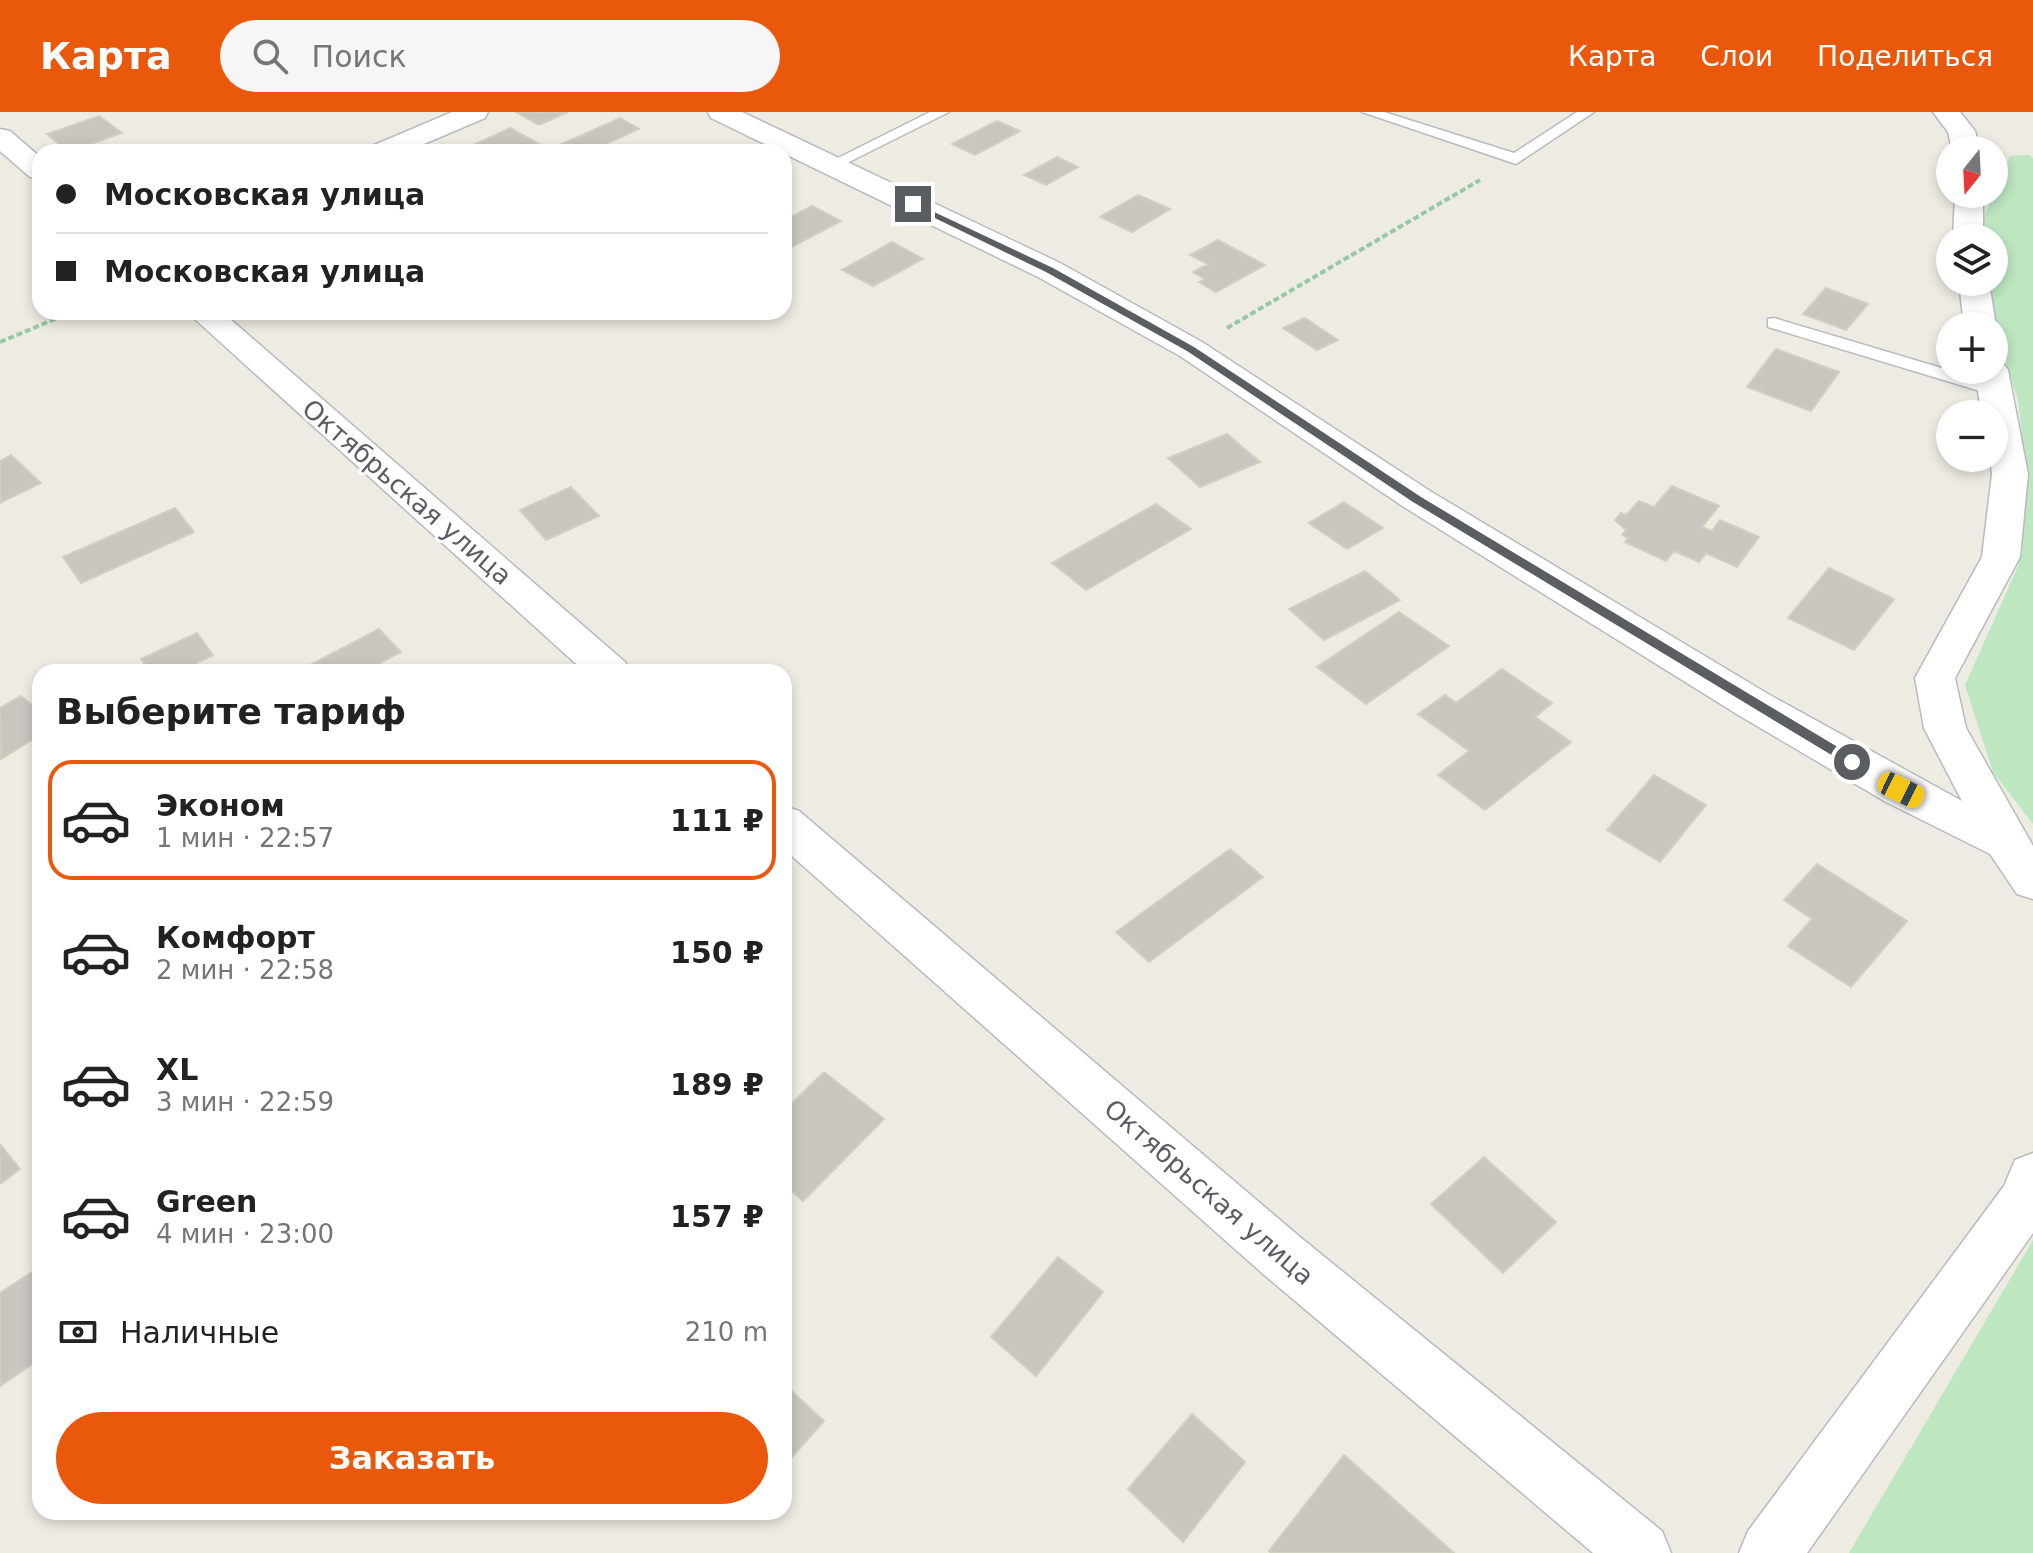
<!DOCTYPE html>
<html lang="ru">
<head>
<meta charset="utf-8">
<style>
  :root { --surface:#fff; --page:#f6f6f6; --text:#222; --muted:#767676; --line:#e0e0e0; --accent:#ea580c }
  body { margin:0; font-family:"DejaVu Sans",sans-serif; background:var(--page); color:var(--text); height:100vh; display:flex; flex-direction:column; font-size:30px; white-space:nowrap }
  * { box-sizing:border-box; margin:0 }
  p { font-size:26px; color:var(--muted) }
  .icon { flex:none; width:44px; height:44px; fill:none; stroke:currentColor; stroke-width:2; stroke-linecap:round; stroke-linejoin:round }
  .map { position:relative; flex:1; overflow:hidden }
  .sheet { position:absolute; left:32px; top:552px; width:760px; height:856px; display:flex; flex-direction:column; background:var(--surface); border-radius:24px; box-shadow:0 4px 12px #0003 }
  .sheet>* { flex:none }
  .top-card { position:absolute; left:32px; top:32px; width:760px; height:176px; border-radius:24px; box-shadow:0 4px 12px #0003; display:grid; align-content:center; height:176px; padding:0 24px; background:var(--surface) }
  .needle { width:52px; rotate:198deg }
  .fabs { position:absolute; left:1936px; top:24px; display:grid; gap:16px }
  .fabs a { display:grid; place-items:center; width:72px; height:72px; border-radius:50%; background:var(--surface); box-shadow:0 4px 12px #0003; font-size:40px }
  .end { position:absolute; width:36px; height:36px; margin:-18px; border:10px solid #5a5e63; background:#fff; box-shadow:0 0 0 4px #fff }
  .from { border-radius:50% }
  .car { position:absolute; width:24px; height:48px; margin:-24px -12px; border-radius:10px; box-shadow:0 0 6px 2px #0007; background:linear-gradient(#f5c518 24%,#345 0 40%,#f5c518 0 76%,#345 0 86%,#f5c518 0) }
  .top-card b { display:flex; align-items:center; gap:28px; height:76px; font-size:30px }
  .top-card b+b { border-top:2px solid var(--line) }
  .top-card i { width:20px; height:20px; background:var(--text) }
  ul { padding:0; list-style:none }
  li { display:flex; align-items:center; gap:24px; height:120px; margin:0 16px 12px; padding:0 8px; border:4px solid transparent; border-radius:24px }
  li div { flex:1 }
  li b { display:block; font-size:30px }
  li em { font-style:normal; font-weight:700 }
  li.on { border-color:var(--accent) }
  li>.icon { width:72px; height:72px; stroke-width:1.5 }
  h2 { padding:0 24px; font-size:36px; line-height:96px }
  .pay { display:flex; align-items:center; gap:20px; height:88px; padding:0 24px; font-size:30px }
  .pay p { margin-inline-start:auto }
  .button { display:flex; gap:16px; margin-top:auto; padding:16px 24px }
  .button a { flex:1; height:92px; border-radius:48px; background:var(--accent); color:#fff; font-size:32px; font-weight:700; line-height:92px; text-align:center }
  header { display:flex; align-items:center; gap:48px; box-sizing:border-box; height:112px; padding:0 40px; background:var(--accent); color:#fff }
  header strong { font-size:38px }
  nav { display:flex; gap:44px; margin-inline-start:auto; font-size:28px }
  .search { width:560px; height:72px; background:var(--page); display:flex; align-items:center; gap:20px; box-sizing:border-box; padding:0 28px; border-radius:44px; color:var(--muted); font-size:30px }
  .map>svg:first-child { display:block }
  .green { fill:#bee6c1 }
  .building { fill:#c9c6bf; stroke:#d2cec0; stroke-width:2 }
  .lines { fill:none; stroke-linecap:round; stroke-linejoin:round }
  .lane-casing { stroke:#b7babf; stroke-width:3 }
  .street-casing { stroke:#b7babf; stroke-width:3 }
  .path { stroke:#96c7a8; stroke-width:4; stroke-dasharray:6 3; stroke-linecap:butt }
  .lane { fill:#fff; fill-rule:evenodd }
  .street { fill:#fff; fill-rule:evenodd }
  .route { fill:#5a5e63 }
  .labels { text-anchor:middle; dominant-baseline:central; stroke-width:6; stroke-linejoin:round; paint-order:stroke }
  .street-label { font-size:26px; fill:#5a5e63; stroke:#fff }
</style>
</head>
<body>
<header>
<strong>Карта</strong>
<div class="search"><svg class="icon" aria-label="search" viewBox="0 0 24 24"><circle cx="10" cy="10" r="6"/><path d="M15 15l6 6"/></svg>Поиск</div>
<nav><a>Карта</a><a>Слои</a><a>Поделиться</a></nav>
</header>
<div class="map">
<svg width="2033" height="1441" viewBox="0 0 2033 1441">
  <rect width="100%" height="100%" fill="#eeece2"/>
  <path class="green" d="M 2029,43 L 2033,46 L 2033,712 L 1993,660 L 1965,573 L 2019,452 L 2027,368 L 2018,288 L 1994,212 L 1987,170 L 1994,170 L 1994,126 L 1979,126 L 1978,119 L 2010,44 Z
    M 2033,1128 L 2033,1441 L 1849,1441 Z"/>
  <path class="building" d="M 516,0 L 568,0 L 539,13 Z
    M 99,4 L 122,21 L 69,40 L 47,22 Z
    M 620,6 L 639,17 L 588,40 L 544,40 Z
    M 997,9 L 1020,19 L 975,43 L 952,32 Z
    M 510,16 L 539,32 L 521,40 L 486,40 L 473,33 Z
    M 1057,45 L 1078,55 L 1046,73 L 1024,63 Z
    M 1138,83 L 1170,97 L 1132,120 L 1100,105 Z
    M 812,94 L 841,109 L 784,139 L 784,109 Z
    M 1218,128 L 1265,153 L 1216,180 L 1199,170 L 1205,167 L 1193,160 L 1208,152 L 1190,143 Z
    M 892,130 L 923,147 L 873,174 L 842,158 Z
    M 1826,176 L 1868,192 L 1846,218 L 1803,202 Z
    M 1305,206 L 1338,228 L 1317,238 L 1283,216 Z
    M 1776,237 L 1839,260 L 1811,299 L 1747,275 Z
    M 1227,322 L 1260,350 L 1200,375 L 1168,346 Z
    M 11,343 L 41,371 L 0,391 L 0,349 Z
    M 1672,374 L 1719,394 L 1702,415 L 1712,419 L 1720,408 L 1759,425 L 1737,455 L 1706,441 L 1699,450 L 1674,439 L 1666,449 L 1625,430 L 1628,426 L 1622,423 L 1626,418 L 1615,408 L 1621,401 L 1626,403 L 1639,389 L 1654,395 Z
    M 571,375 L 599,404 L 546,428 L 520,398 Z
    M 1344,390 L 1383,416 L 1347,437 L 1309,411 Z
    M 1156,392 L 1191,417 L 1086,478 L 1052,451 Z
    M 175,396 L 194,420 L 81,471 L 63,445 Z
    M 1829,456 L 1894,487 L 1854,538 L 1788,506 Z
    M 1365,459 L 1400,488 L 1324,528 L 1289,497 Z
    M 1399,500 L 1449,534 L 1366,592 L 1317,555 Z
    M 379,517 L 401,540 L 363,560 L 297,560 Z
    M 197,521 L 213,543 L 178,560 L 150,560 L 141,547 Z
    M 1502,557 L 1552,591 L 1535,605 L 1571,630 L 1485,698 L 1438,663 L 1469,639 L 1418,602 L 1445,583 L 1456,591 Z
    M 21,584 L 40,600 L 40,623 L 1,647 L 0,596 Z
    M 1654,663 L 1706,693 L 1660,750 L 1607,718 Z
    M 1230,737 L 1263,765 L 1149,850 L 1116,820 Z
    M 1817,752 L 1907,809 L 1851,875 L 1788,834 L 1812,807 L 1784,788 Z
    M 824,960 L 884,1007 L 803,1089 L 784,1072 L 784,999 Z
    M 0,1032 L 20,1057 L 0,1072 Z
    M 1484,1045 L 1556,1110 L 1503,1161 L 1431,1092 Z
    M 1058,1145 L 1103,1180 L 1036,1264 L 991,1225 Z
    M 40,1155 L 40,1247 L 0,1274 L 0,1181 Z
    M 784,1272 L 824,1309 L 784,1354 Z
    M 1192,1302 L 1245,1350 L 1183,1430 L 1128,1377 Z
    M 1344,1343 L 1454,1441 L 1272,1441 L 1269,1439 Z"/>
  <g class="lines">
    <defs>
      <path id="lane" d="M 930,0 L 949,0 L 837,56 L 824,53 Z
        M 1362,0 L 1384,0 L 1514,41 L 1577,0 L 1594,0 L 1516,52 Z
        M 1774,206 L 2002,274 L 2005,278 L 2002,282 L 1990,282 L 1768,215 L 1768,207 Z"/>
      <path id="street" d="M 452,0 L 488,0 L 485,6 L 405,40 L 368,40 L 372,34 Z
        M 708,0 L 742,0 L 1060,151 L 1202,230 L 1430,379 L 1768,582 L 1962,689 L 1924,616 L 1915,566 L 1982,445 L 1992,362 L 1990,346 L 1994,346 L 1994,302 L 1982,302 L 1974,258 L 1994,258 L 1994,249 L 2003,251 L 2008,258 L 2028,362 L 2020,445 L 1955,566 L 1966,616 L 2033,734 L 2033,787 L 2017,782 L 1990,742 L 1886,690 L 1740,604 L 1404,395 L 1180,244 L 1038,165 L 711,6 Z
        M 1933,0 L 1960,0 L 1975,19 L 1980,38 L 1952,38 L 1948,20 Z
        M 0,17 L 10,19 L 40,45 L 40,67 L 30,65 L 0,39 Z
        M 1955,82 L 1983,82 L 1983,126 L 1953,126 Z
        M 1959,170 L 1989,170 L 1996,214 L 1994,217 L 1994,214 L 1964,214 Z
        M 187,200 L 222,200 L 625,550 L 631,560 L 585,560 Z
        M 784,694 L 799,699 L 1300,1125 L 1662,1419 L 1671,1441 L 1593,1441 L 1262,1161 L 784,737 Z
        M 2033,1041 L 2033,1121 L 1807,1441 L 1739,1441 L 1748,1419 L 2004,1074 L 2015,1048 Z"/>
    </defs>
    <use href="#lane" class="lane-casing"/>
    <use href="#street" class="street-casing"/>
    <path class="path" d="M 1227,216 L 1480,68
      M 0,230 L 72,200"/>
    <use href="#lane" class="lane"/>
    <use href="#street" class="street"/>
  </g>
  <path class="route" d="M 913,90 L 1053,156 L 1194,235 L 1421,385 L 1856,646 L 1856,653 L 1848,653 L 1413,390 L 1187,239 L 1046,160 L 910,94 Z"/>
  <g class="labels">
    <g class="street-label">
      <text transform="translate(407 380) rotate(41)">Октябрьская улица</text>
      <text transform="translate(1209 1080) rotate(41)">Октябрьская улица</text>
    </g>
  </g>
</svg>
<div class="fabs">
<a><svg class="needle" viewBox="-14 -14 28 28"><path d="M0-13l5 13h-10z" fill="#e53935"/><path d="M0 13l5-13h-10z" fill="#767676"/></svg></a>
<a><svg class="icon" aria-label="layers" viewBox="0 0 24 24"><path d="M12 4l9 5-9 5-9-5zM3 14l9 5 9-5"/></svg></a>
<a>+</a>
<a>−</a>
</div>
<i class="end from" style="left:1852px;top:650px"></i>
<i class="end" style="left:913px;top:92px"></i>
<i class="car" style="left:1901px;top:678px;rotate:116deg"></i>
<div class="top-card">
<b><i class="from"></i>Московская улица</b>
<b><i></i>Московская улица</b>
</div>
<section class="sheet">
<h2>Выберите тариф</h2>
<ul>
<li class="on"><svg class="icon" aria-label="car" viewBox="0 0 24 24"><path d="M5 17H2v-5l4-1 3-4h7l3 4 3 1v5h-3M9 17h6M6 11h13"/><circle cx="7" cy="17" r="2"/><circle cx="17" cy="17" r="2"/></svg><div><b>Эконом</b><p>1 мин · 22:57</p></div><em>111 ₽</em></li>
<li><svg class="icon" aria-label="car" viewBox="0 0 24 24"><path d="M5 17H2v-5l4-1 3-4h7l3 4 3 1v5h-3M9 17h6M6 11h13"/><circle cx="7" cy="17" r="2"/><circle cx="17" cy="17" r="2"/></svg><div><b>Комфорт</b><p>2 мин · 22:58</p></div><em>150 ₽</em></li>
<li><svg class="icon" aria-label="car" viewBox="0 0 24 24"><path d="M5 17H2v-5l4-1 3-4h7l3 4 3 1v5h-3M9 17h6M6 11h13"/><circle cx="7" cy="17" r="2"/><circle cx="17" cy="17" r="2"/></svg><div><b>XL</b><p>3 мин · 22:59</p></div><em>189 ₽</em></li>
<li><svg class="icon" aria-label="car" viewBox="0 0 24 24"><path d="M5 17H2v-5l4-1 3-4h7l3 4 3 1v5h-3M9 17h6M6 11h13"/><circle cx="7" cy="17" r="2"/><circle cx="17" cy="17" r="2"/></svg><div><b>Green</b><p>4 мин · 23:00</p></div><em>157 ₽</em></li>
</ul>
<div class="pay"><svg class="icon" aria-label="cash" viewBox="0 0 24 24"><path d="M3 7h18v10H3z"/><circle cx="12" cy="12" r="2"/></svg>Наличные<p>210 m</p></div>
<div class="button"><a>Заказать</a></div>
</section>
</div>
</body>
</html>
